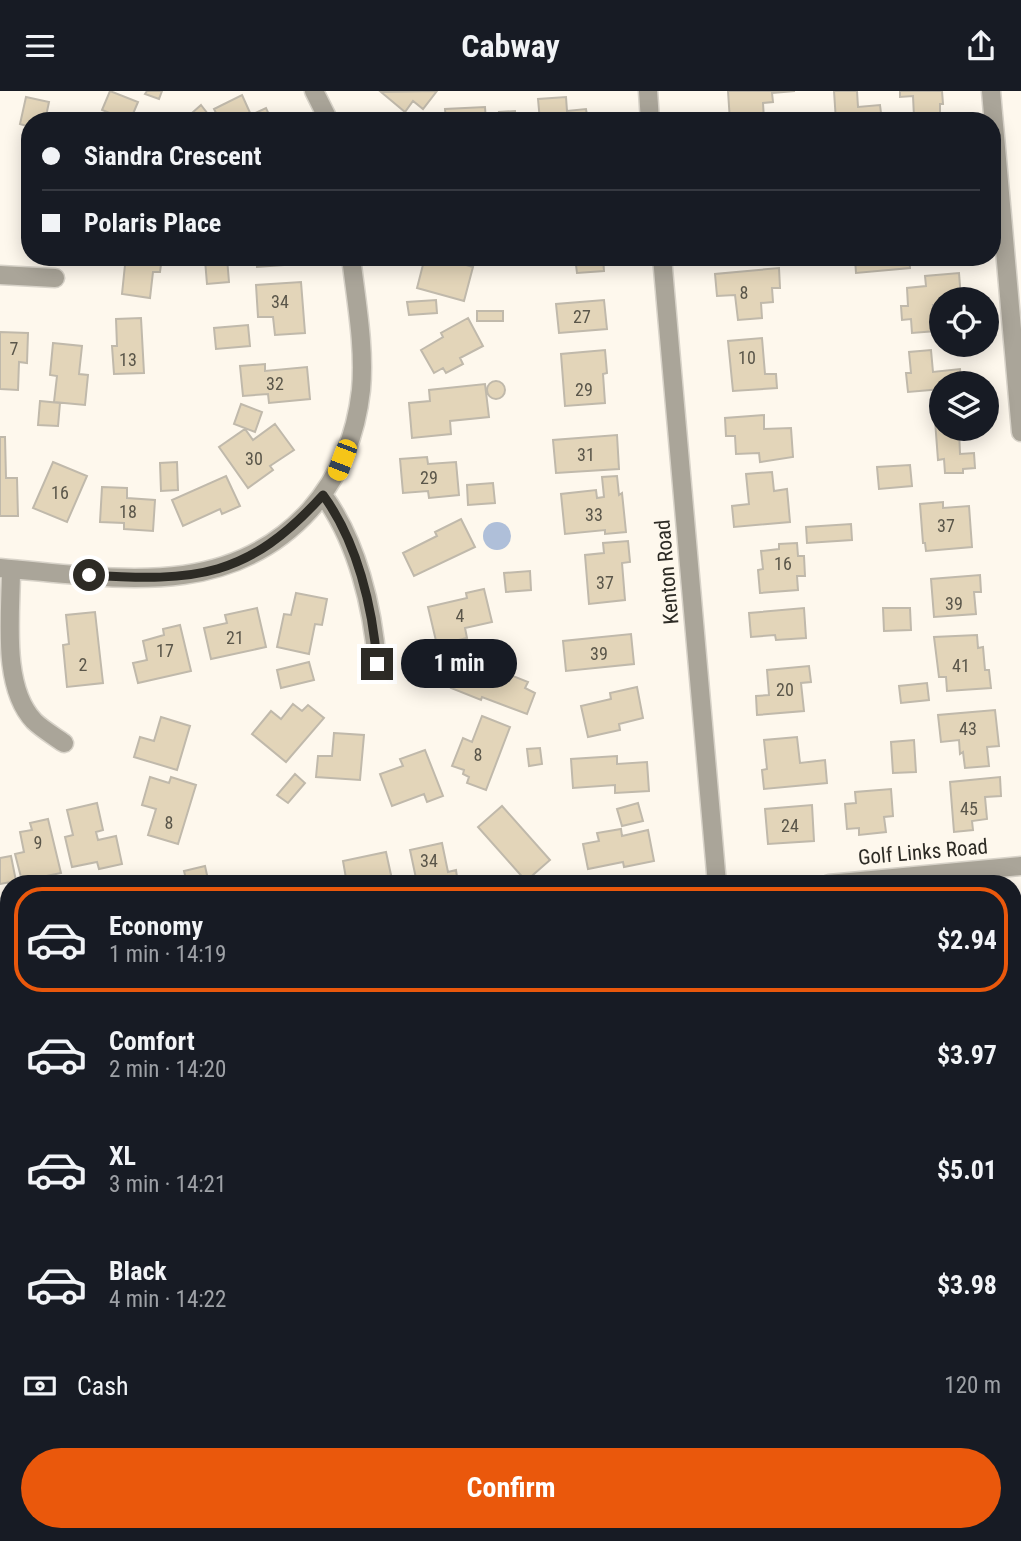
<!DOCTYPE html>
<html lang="en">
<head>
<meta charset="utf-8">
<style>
  :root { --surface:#171b24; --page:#20242c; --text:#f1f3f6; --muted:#9ea1a6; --line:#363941; --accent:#ea580c }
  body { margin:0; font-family:"Roboto Condensed",sans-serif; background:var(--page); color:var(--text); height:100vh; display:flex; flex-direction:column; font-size:26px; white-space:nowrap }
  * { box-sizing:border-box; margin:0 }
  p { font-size:23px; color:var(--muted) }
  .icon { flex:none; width:38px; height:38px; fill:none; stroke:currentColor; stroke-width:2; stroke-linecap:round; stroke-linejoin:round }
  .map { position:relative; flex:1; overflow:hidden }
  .drawer { position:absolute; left:0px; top:784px; width:1022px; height:667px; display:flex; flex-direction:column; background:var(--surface); border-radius:28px 28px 0 0; box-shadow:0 4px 18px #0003 }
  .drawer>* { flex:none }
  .guide { position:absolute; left:21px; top:21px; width:980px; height:154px; border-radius:28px; box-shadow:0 4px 18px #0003; display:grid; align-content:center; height:154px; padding:0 21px; background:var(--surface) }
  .controls { position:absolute; left:929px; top:196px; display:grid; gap:14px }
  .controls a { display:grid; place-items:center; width:70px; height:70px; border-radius:50%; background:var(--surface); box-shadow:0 4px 18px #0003; font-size:35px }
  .end { position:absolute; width:32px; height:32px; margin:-16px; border:9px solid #2d2b25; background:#fff; box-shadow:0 0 0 4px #fff }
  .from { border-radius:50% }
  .bubble { position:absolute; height:49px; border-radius:24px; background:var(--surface); box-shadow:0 4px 18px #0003; font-size:23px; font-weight:700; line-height:49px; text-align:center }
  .car { position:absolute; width:21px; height:42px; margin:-21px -10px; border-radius:9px; box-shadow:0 0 5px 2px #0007; background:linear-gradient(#f5c518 24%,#345 0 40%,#f5c518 0 76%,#345 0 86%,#f5c518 0) }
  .guide b { display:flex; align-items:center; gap:24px; height:66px; font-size:26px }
  .guide b+b { border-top:2px solid var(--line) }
  .guide i { width:18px; height:18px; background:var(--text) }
  ul { padding:12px 0 0; list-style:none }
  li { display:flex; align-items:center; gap:21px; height:105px; margin:0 14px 10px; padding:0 7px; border:4px solid transparent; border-radius:28px }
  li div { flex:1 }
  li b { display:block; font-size:26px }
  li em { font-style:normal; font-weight:700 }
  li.active { border-color:var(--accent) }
  li>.icon { width:63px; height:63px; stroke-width:1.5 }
  .pay { display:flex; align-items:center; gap:18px; height:77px; padding:0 21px; font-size:26px }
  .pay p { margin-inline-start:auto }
  .primary-button { display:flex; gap:14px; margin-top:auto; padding:14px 21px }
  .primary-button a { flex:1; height:80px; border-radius:42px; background:var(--accent); color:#fff; font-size:28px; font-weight:700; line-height:80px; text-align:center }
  header { display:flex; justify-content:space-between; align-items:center; height:91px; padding:0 21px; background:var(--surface); font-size:32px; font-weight:700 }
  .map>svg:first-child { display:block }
  .water { fill:#afbfd9 }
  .building { fill:#e3d5b9; stroke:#c0b9ab; stroke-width:2 }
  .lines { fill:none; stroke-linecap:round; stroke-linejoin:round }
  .service-casing { stroke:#d8d3c9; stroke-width:18 }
  .minor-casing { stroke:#d8d3c9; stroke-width:21 }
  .service { stroke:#aaa599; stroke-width:14 }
  .minor { stroke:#aaa599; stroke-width:18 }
  .route { stroke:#2d2b25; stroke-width:9 }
  .labels { text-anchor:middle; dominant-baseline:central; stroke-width:6; stroke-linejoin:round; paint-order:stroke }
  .number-label { font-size:18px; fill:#5a564a }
  .street-label { font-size:21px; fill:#2d2b25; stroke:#fef8ed }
</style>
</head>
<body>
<header><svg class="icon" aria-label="menu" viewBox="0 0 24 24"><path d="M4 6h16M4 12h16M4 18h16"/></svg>Cabway<svg class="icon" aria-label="share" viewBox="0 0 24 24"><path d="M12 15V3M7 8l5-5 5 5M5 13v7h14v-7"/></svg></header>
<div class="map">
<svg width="1021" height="1450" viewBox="0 0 1021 1450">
  <rect width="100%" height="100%" fill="#fef8ed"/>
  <path class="water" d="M483 445a14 14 0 1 1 28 0a14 14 0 1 1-28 0Z"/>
  <path class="building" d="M 110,0 L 138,11 L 130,30 L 102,19 Z
    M 147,0 L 162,0 L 159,8 L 145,3 Z
    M 437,0 L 423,18 L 413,10 L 405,21 L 381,1 Z
    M 728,0 L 795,0 L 772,2 L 773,11 L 763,12 L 764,29 L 760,30 L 730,30 Z
    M 834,0 L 857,0 L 858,16 L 880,14 L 882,30 L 836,30 Z
    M 900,0 L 942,0 L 943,13 L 940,13 L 940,24 L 914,26 L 913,5 L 900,6 Z
    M 242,4 L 251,24 L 266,17 L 272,30 L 220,30 L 214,18 Z
    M 26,6 L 49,11 L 45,30 L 30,30 L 30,36 L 20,33 Z
    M 566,6 L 567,20 L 586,18 L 588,30 L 540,30 L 538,8 Z
    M 201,14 L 211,27 L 208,30 L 183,30 Z
    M 485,16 L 486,30 L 446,30 L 445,18 Z
    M 515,20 L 516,30 L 500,30 L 499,21 Z
    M 98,23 L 123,30 L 96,30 Z
    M 23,60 L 30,60 L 30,77 L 24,78 Z
    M 129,166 L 162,166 L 160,181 L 153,181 L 150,207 L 122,203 L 125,174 L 128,174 Z
    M 242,166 L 282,166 L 283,174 L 257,176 L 257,173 L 243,174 Z
    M 425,166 L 439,166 L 473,176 L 464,210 L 417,197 Z
    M 575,166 L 603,166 L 604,180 L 577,182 Z
    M 721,166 L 770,166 L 770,167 L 721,171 Z
    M 880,166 L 909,166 L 910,177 L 856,182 L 855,168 Z
    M 227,167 L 229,191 L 207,193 L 205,169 Z
    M 779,177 L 780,197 L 772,197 L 773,211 L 761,212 L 762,227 L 738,229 L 735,204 L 717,205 L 715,183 Z
    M 959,182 L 961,208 L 942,208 L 942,214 L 933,214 L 936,240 L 912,242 L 911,228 L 902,229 L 901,215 L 908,215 L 907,197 L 926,195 L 925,185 Z
    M 301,191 L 305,242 L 275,244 L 273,226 L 258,226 L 256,194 Z
    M 436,209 L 437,222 L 409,224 L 407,211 Z
    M 604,209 L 607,238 L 559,242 L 556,213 Z
    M 477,220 L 503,220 L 503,230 L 477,230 Z
    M 141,227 L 144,282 L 114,283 L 112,255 L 117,255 L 116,228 Z
    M 468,227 L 483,255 L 460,267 L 463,273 L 446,282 L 443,277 L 434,282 L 421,259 L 443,246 L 441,242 Z
    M 248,234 L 250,255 L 216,258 L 214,237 Z
    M 0,241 L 28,242 L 27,272 L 19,271 L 18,299 L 0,298 Z
    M 762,247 L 765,283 L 776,283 L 777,297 L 733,300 L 728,250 Z
    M 53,252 L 82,255 L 79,283 L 88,284 L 85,314 L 54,311 L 57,285 L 50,284 Z
    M 605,259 L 607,282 L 603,283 L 605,312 L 565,315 L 561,263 Z
    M 931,259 L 933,281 L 960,278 L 962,292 L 942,292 L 942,298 L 908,301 L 906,282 L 911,282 L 909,261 Z
    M 265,273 L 265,280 L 307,276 L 310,308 L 269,312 L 268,303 L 243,305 L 240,275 Z
    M487 299a9 9 0 1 1 18 0a9 9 0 1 1-18 0Z
    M 485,293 L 489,326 L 450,330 L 451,343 L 412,347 L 409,312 L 430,310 L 429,299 Z
    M 40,310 L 60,312 L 58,335 L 38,334 Z
    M 241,313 L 262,321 L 255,341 L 234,333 Z
    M 764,324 L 764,338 L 791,337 L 793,366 L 760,371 L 759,362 L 736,363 L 735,345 L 726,345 L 725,327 Z
    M 935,329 L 942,329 L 942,338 L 959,338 L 960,363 L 974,362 L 975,377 L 963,378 L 963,382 L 945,382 L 944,368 L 938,369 Z
    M 275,333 L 294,359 L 270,375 L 273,379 L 248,397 L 219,356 L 245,338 L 253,349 Z
    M 617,344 L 619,378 L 556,382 L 553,349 Z
    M 0,346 L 5,346 L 6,387 L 17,387 L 18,425 L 0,425 Z
    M 427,366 L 428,373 L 456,371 L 459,404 L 429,407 L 428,400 L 403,402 L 400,368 Z
    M 53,371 L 87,385 L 67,431 L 33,417 Z
    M 177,371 L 178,399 L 161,400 L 160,372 Z
    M 910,374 L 912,395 L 879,398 L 877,376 Z
    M 772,381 L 774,400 L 787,398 L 790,431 L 734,436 L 732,415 L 749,413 L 746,383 Z
    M 226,385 L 240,415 L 222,423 L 220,418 L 183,435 L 172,409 Z
    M 617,385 L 619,404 L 622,402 L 626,441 L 605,443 L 605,439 L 565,443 L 561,403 L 596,399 L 597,407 L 604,406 L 602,386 Z
    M 493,392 L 495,412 L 468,414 L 467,394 Z
    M 102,396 L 127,397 L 127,407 L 155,409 L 153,440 L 124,438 L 124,432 L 100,431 Z
    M 943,411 L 943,417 L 969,415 L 972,456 L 926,460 L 925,452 L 923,452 L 920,413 Z
    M 461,428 L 475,456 L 414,485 L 403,462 L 437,445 L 435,441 Z
    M 851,433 L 852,449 L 807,452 L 806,436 Z
    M 628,450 L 630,471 L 622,472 L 625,509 L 589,513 L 585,464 L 604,462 L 603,452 Z
    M 797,452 L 798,465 L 804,465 L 805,485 L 797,485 L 798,499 L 760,502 L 758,479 L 763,478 L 761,460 L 779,458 L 779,453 Z
    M 530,480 L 531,499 L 506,501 L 504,482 Z
    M 980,484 L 981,501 L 974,501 L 976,523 L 934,526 L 931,488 Z
    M 484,498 L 492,531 L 465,537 L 467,547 L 437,554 L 428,516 L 467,507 L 466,502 Z
    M 296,502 L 327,508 L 322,534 L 315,533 L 309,563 L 277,556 L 284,523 L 291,524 Z
    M 257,517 L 266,556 L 211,568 L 204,537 L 227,532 L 225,524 Z
    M 804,517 L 806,547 L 776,549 L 775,544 L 751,546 L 749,522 Z
    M 883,517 L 910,517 L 911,539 L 884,540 Z
    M 95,521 L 103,592 L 67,596 L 63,554 L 69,553 L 66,524 Z
    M 180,534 L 191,580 L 138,592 L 133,572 L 147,569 L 143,550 L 164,544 L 163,538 Z
    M 631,543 L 634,573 L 566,580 L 563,550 Z
    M 977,544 L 978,557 L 983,556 L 985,579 L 989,579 L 991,597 L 947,600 L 946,586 L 939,586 L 934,546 Z
    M 474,558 L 502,569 L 498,579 L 528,591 L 525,597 L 535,602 L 527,623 L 482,606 L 481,609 L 451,597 L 457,582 L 463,585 Z
    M 309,571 L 314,589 L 281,597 L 277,579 Z
    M 809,575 L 811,591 L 801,592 L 804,620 L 757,624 L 756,605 L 769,604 L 767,579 Z
    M 927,592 L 929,609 L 901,612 L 899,595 Z
    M 637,596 L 643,627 L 619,633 L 620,639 L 588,646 L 581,615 L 611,608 L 610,602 Z
    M 293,613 L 302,620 L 308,614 L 324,627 L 286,671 L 252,643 L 271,620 L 281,628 Z
    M 995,619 L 999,655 L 987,656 L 989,675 L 965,677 L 963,661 L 960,663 L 959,649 L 941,651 L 938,624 Z
    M 482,625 L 510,636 L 486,699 L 467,692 L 469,686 L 463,683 L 464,679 L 452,675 L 463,647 L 472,651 Z
    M 161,626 L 190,635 L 177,679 L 134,666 L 140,646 L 154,650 Z
    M 334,642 L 364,644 L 360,689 L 316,686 L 318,665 L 332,665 Z
    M 797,646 L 800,672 L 825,669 L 827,692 L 764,698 L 762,679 L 767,678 L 764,649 Z
    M 914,649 L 916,681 L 893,682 L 891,651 Z
    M 540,657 L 542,673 L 529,675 L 527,658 Z
    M 425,659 L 443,705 L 427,711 L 424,703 L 392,715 L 380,683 L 403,675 L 400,668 Z
    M 617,665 L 617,673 L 647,671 L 649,700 L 615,702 L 615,694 L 573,697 L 571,668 Z
    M 295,683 L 305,692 L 288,712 L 277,704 Z
    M 150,686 L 169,692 L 171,686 L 196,694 L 178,753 L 148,744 L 156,718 L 142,714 Z
    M 1000,686 L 1001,705 L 985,706 L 987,728 L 972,730 L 973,739 L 954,741 L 950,691 Z
    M 891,698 L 893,725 L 884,726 L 886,741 L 859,744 L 859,737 L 847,738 L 845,713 L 856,712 L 855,701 Z
    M 97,712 L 103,739 L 96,741 L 98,749 L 116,745 L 122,773 L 99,778 L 97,771 L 72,776 L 65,746 L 73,744 L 67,719 Z
    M 638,712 L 643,730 L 622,735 L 617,718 Z
    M 812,714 L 814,750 L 768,753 L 765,718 Z
    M 502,715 L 550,769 L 526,790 L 478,736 Z
    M 48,728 L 61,782 L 22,790 L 15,763 L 24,761 L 20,741 L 32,739 L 30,732 Z
    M 621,738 L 622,745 L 648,739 L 654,770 L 624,776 L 623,771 L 588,778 L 583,753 L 599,750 L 597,742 Z
    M 442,752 L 448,781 L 456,779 L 458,793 L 424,793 L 423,790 L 417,792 L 410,759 Z
    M 386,761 L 393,793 L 347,793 L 343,770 Z
    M 11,765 L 16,790 L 0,793 L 0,767 Z
    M 205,775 L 209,793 L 184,793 L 187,792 L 184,780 Z
    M 1013,827 L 1017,864 L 1013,865 Z
    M 0,867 L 9,877 L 9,888 L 0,895 Z
    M 1013,896 L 1017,951 L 1013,951 Z
    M 1013,988 L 1015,1003 L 1021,1002 L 1021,1027 L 1013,1028 Z
    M 1013,1088 L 1021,1088 L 1021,1106 L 1013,1107 Z
    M 1015,1145 L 1021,1164 L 1021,1183 L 1013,1185 L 1013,1146 Z
    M 0,1154 L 3,1154 L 9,1177 L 9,1212 L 0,1214 Z
    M 1021,1214 L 1021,1268 L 1019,1269 L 1016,1237 L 1013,1237 L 1013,1215 Z
    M 9,1323 L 9,1368 L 5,1369 L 0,1351 L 0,1326 Z
    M 103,1442 L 129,1442 L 111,1449 Z
    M 132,1442 L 174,1442 L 153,1450 L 135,1450 Z
    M 361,1442 L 397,1442 L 388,1450 L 368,1450 Z
    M 656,1442 L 682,1442 L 688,1450 L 646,1450 Z
    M 901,1442 L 944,1442 L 902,1448 Z"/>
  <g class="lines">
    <defs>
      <path id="service" d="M 0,1005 L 9,1005"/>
      <path id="minor" d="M 314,0 L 329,30
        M 648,0 L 650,30
        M 991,0 L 1021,341
        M 662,166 L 717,793
        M 0,184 L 55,187
        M 323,404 C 357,450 373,517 377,573
        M 0,477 C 110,486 227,511 310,419 C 340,385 356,344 361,299 C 365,256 356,209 351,166
        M 11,478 C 11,523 1,595 34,630 C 42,638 54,645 64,652
        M 829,793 L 1021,775
        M 0,959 L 9,958
        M 0,1272 L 9,1269
        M 1013,1339 L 1021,1335
        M 567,1442 L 573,1450
        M 1010,1442 L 1012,1450
        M 531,1450 L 547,1442"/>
    </defs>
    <use href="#service" class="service-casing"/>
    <use href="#minor" class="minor-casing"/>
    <use href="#service" class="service"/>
    <use href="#minor" class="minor"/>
  </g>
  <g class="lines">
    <path class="route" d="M 89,484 C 196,491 248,487 323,404 C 357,450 373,517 377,573"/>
  </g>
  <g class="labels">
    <g class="number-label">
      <text x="744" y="201">8</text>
      <text x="280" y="210">34</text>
      <text x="582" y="225">27</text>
      <text x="14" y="257">7</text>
      <text x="747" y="266">10</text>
      <text x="128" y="268">13</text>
      <text x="275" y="292">32</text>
      <text x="584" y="298">29</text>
      <text x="586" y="363">31</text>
      <text x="254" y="367">30</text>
      <text x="429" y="386">29</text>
      <text x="60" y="401">16</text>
      <text x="128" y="420">18</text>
      <text x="594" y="423">33</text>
      <text x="946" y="434">37</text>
      <text x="783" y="472">16</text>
      <text x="605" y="491">37</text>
      <text x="954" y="512">39</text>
      <text x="460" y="524">4</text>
      <text x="235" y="546">21</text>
      <text x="165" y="559">17</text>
      <text x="599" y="562">39</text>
      <text x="83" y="573">2</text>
      <text x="961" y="574">41</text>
      <text x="785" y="598">20</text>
      <text x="968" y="637">43</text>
      <text x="478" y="663">8</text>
      <text x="969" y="717">45</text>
      <text x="169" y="731">8</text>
      <text x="790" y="734">24</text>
      <text x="38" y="751">9</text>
      <text x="429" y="769">34</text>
    </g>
    <g class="street-label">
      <text transform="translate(667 481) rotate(-95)">Kenton Road</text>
      <text transform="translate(923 761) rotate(-5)">Golf Links Road</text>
    </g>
  </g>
</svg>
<div class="controls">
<a><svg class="icon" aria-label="locate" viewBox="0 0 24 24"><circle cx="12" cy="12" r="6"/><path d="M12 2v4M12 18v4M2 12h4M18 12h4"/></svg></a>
<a><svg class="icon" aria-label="layers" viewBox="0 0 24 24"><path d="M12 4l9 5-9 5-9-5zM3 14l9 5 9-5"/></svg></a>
</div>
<i class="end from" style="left:89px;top:484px"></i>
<i class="end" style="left:377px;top:573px"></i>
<div class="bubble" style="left:401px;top:548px;width:116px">1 min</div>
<i class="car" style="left:342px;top:369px;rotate:201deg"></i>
<div class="guide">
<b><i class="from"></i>Siandra Crescent</b>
<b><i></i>Polaris Place</b>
</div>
<section class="drawer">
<ul>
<li class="active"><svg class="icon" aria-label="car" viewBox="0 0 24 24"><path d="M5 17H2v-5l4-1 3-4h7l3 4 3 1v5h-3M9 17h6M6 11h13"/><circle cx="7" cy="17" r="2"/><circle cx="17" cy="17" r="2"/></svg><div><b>Economy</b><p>1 min · 14:19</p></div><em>$2.94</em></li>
<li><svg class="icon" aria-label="car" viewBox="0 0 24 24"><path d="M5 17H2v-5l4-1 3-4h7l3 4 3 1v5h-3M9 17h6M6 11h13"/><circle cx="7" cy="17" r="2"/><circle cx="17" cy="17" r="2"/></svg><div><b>Comfort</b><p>2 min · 14:20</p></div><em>$3.97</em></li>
<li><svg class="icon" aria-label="car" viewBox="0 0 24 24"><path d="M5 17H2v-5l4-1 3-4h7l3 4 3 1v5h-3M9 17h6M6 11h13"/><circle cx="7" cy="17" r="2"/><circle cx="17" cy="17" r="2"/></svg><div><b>XL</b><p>3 min · 14:21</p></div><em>$5.01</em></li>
<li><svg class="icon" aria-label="car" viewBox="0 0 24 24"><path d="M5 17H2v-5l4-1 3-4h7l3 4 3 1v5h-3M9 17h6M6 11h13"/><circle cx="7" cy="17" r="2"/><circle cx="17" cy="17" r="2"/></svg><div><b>Black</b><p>4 min · 14:22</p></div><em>$3.98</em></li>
</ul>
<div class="pay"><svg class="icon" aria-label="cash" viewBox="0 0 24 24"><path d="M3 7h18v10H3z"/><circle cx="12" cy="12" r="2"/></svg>Cash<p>120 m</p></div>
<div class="primary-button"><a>Confirm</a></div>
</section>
</div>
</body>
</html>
